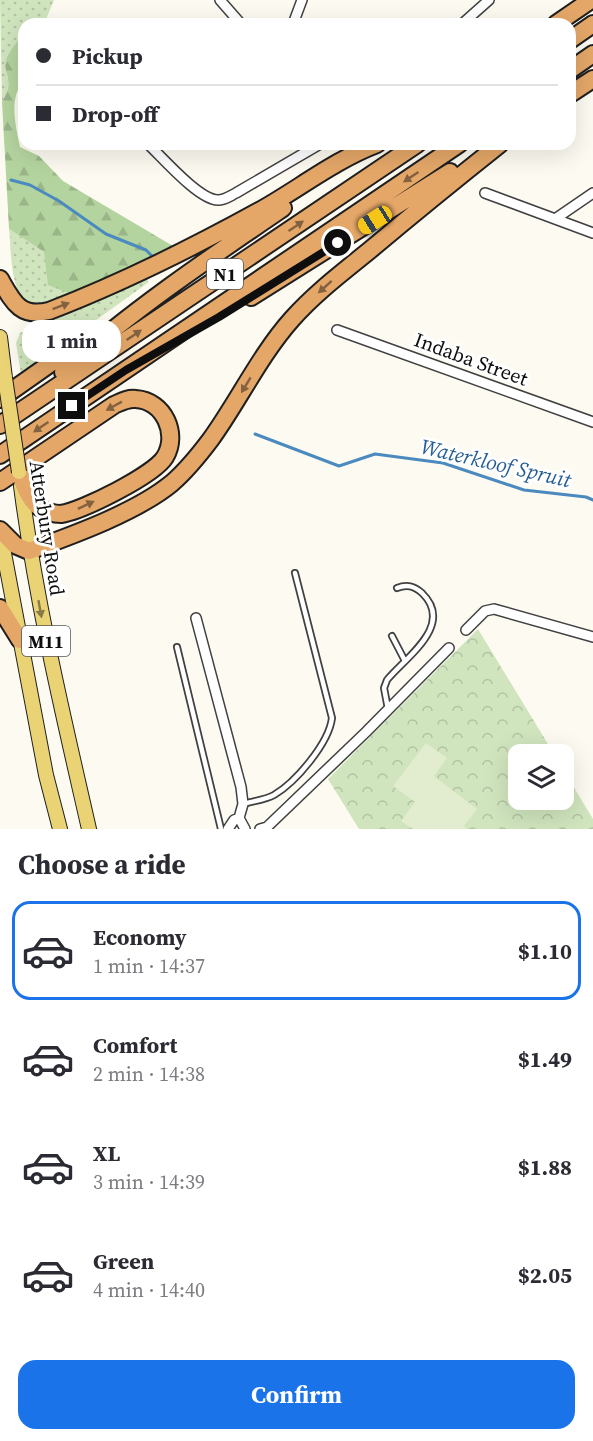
<!DOCTYPE html>
<html lang="en">
<head>
<meta charset="utf-8">
<style>
  :root { --surface:#fff; --page:#f2f2f3; --text:#2b2b33; --muted:#7c7c81; --line:#e1e1e2; --accent:#1a73e8 }
  body { margin:0; font-family:"Source Serif 4",serif; background:var(--page); color:var(--text); height:100vh; display:flex; flex-direction:column; font-size:22px; white-space:nowrap }
  * { box-sizing:border-box; margin:0 }
  p { font-size:20px; color:var(--muted) }
  .icon { flex:none; width:33px; height:33px; fill:none; stroke:currentColor; stroke-width:2; stroke-linecap:round; stroke-linejoin:round }
  .map { position:relative; height:829px; overflow:hidden }
  .side { display:flex; flex-direction:column; background:var(--surface); flex:1 }
  .side>* { flex:none }
  .top-card { position:absolute; left:18px; top:18px; width:558px; height:132px; border-radius:18px; box-shadow:0 6px 24px #0002; display:grid; align-content:center; height:132px; padding:0 18px; background:var(--surface) }
  .fabs { position:absolute; left:508px; top:744px; display:grid; gap:12px }
  .fabs a { display:grid; place-items:center; width:66px; height:66px; border-radius:12px; background:var(--surface); box-shadow:0 6px 24px #0002; font-size:30px }
  .end { position:absolute; width:27px; height:27px; margin:-14px; border:8px solid #0e0e0e; background:#fff; box-shadow:0 0 0 3px #fff }
  .from { border-radius:50% }
  .bubble { position:absolute; height:42px; border-radius:18px; background:var(--surface); box-shadow:0 6px 24px #0002; font-size:20px; font-weight:700; line-height:42px; text-align:center }
  .car { position:absolute; width:18px; height:36px; margin:-18px -9px; border-radius:8px; box-shadow:0 0 4px 2px #0007; background:linear-gradient(#f5c518 24%,#345 0 40%,#f5c518 0 76%,#345 0 86%,#f5c518 0) }
  .top-card b { display:flex; align-items:center; gap:21px; height:57px; font-size:22px }
  .top-card b+b { border-top:2px solid var(--line) }
  .top-card i { width:15px; height:15px; background:var(--text) }
  ul { padding:0; list-style:none }
  li { display:flex; align-items:center; gap:18px; height:99px; margin:0 12px 9px; padding:0 6px; border:3px solid transparent; border-radius:18px }
  li div { flex:1 }
  li b { display:block; font-size:22px }
  li em { font-style:normal; font-weight:700 }
  li.on { border-color:var(--accent) }
  li>.icon { width:54px; height:54px; stroke-width:1.5 }
  h2 { padding:0 18px; font-size:27px; line-height:72px }
  .button { display:flex; gap:12px; margin-top:auto; padding:12px 18px }
  .button a { flex:1; height:69px; border-radius:18px; background:var(--accent); color:#fff; font-size:24px; font-weight:700; line-height:69px; text-align:center }
  .map>svg:first-child { display:block }
  .grass { fill:url(#grass-dots) }
  .forest { fill:url(#forest-firs) }
  .park { fill:url(#park-crowns) }
  .pitch { fill:#e1edce }
  .lines { fill:none; stroke-linecap:round; stroke-linejoin:round }
  .stream { stroke:#4a8abf; stroke-width:3 }
  .service-casing { stroke:#414141; stroke-width:8 }
  .minor-casing { stroke:#414141; stroke-width:12 }
  .primary-casing { stroke:#1f1f1f; stroke-width:16 }
  .motorway-casing { stroke:#1f1f1f; stroke-width:20 }
  .service { stroke:#fff; stroke-width:4.5 }
  .minor { stroke:#fff; stroke-width:9 }
  .primary { stroke:#ead375; stroke-width:14 }
  .motorway { stroke:#e4a768; stroke-width:16 }
  .primary-bridge-casing { stroke:#1f1f1f; stroke-width:16; stroke-linecap:butt }
  .primary-bridge { stroke:#ead375; stroke-width:14 }
  .oneway { fill:#846240 }
  .oneway2 { fill:#877a47 }
  .route { stroke:#0e0e0e; stroke-width:8 }
  .labels { text-anchor:middle; dominant-baseline:central; stroke-width:6; stroke-linejoin:round; paint-order:stroke }
  .shield { fill:#fff; stroke:#565656; stroke-width:1.5 }
  .shield-label { font-size:18px; font-weight:bold; fill:#0e0e0e }
  .street-label { font-size:20px; fill:#0e0e0e; stroke:#fff }
  .water-label { font-size:21px; font-style:italic; fill:#255d93; stroke:#fff }
</style>
</head>
<body>
<div class="map">
<svg width="593" height="829" viewBox="0 0 593 829">
  <defs>
    <pattern id="grass-dots" width="8" height="8" patternUnits="userSpaceOnUse" patternTransform="scale(1.5)"><rect width="8" height="8" fill="#d0e5be"/><path d="M2 2h.1M6 6h.1" fill="none" stroke="#b1c3a2" stroke-width="1.8" stroke-linecap="round"/></pattern>
    <pattern id="forest-firs" width="22" height="20" patternUnits="userSpaceOnUse" patternTransform="scale(1.5)"><rect width="22" height="20" fill="#b4d49f"/><path d="M5 1l3.5 6h-7zM16 11l3.5 6h-7z" fill="#9ab588"/></pattern>
    <pattern id="park-crowns" width="20" height="18" patternUnits="userSpaceOnUse" patternTransform="scale(1.5)"><rect width="20" height="18" fill="#d0e5be"/><path d="M2 6a3 3 0 1 1 6 0M12 15a3 3 0 1 1 6 0" fill="none" stroke="#b1c3a2"/></pattern>
  </defs>
  <rect width="100%" height="100%" fill="#fdfbf1"/>
  <path class="grass" d="M 0,0 L 54,0 L 44,24 L 24,24 C 24,41 12,43 7,57 C 0,75 17,78 2,102 Z
    M 9,229 L 44,252 L 74,295 C 65,299 53,305 43,306 C 8,310 12,252 9,229 Z
    M 146,278 L 149,282 L 21,374 L 16,343 L 20,333 Z"/>
  <path class="forest" d="M 24,33 L 24,81 C 8,97 16,127 20,147 L 39,156 L 63,181 L 173,246 L 153,261 L 74,295 L 48,285 L 44,252 L 9,229 L 2,102 C 17,78 0,74 7,57 C 10,49 19,40 24,33 Z"/>
  <path class="park" d="M 478,629 L 554,754 L 519,754 L 519,800 L 564,800 L 564,771 L 593,819 L 593,829 L 359,829 L 328,779 Z"/>
  <path class="pitch" d="M 426,743 L 447,758 L 434,776 L 477,809 L 464,826 L 467,829 L 413,829 L 401,821 L 415,802 L 393,786 Z"/>
  <g class="lines">
    <path class="stream" d="M 11,180 L 30,185 L 59,201 L 106,234 L 146,250 L 153,257
      M 255,434 L 339,466 L 375,454 L 443,463 L 524,490 L 586,497 L 593,500"/>
    <defs>
      <path id="service" d="M 392,636 L 405,661
        M 177,647 L 221,829
        M 388,709 L 384,688 L 387,680 C 406,657 455,625 422,593 C 414,586 407,584 397,588
        M 243,804 C 253,801 265,800 274,795 C 296,782 329,743 332,718 L 295,573"/>
      <path id="minor" d="M 220,0 L 241,24
        M 293,24 L 302,0
        M 462,24 L 489,0
        M 148,144 C 163,158 199,200 218,200 C 225,200 230,196 236,193 L 320,144
        M 485,193 L 593,233
        M 555,219 L 593,193
        M 337,330 L 593,422
        M 196,618 L 241,787 L 243,804 L 239,818
        M 466,630 L 485,611 L 494,609 L 593,637
        M 228,829 L 234,820 L 239,818 L 245,829
        M 260,829 L 267,827 L 366,732 L 449,648"/>
      <path id="primary" d="M 0,337 L 5,378
        M 21,486 C 36,602 63,715 89,829
        M 0,532 L 46,775 L 60,829"/>
      <path id="motorway" d="M 556,24 L 591,0
        M 570,40 L 593,24
        M 570,70 L 593,54
        M 570,94 L 593,79
        M 0,279 C 13,302 20,318 49,311 C 122,283 192,248 261,210 C 300,188 335,160 377,144
        M 251,297 L 450,172
        M 63,372 C 131,311 208,259 283,208
        M 0,399 L 88,337
        M 0,425 L 417,144
        M 0,455 L 459,144
        M 0,482 L 114,405 C 121,402 127,398 136,399 C 164,401 179,434 165,457 C 154,475 82,511 61,514 C 54,514 45,511 39,507 C 28,500 24,484 19,472
        M 0,530 L 15,545 L 29,551 C 73,535 137,512 172,483 C 187,470 199,455 211,439 C 239,400 260,355 292,319 C 315,293 343,272 370,250 C 413,214 456,179 500,144
        M 0,608 L 20,640"/>
    </defs>
    <use href="#service" class="service-casing"/>
    <use href="#minor" class="minor-casing"/>
    <use href="#primary" class="primary-casing"/>
    <use href="#motorway" class="motorway-casing"/>
    <use href="#service" class="service"/>
    <use href="#minor" class="minor"/>
    <use href="#primary" class="primary"/>
    <use href="#motorway" class="motorway"/>
    <defs>
      <path id="primary-bridge" d="M 5,378 L 19,472"/>
    </defs>
    <use href="#primary-bridge" class="primary-bridge-casing"/>
    <use href="#primary-bridge" class="primary-bridge"/>
  </g>
  <defs><path id="oneway-solid" d="M-6-.8H1V-3.2L6.5 0L1 3.2V.8H-6Z" transform="scale(1.5)"/></defs>
  <g class="oneway">
    <use href="#oneway-solid" transform="translate(411 177) rotate(146)"/>
    <use href="#oneway-solid" transform="translate(296 226) rotate(-34)"/>
    <use href="#oneway-solid" transform="translate(325 287) rotate(138)"/>
    <use href="#oneway-solid" transform="translate(61 306) rotate(-21)"/>
    <use href="#oneway-solid" transform="translate(134 335) rotate(-34)"/>
    <use href="#oneway-solid" transform="translate(246 385) rotate(121)"/>
    <use href="#oneway-solid" transform="translate(114 406) rotate(151)"/>
    <use href="#oneway-solid" transform="translate(41 427) rotate(146)"/>
    <use href="#oneway-solid" transform="translate(86 505) rotate(-25)"/>
  </g>
  <use class="oneway2" href="#oneway-solid" transform="translate(40 609) rotate(80)"/>
  <g class="lines">
    <path class="route" d="M 72,406 L 126,370 L 219,317 L 338,243"/>
  </g>
  <g class="labels">
    <g class="shield">
      <rect x="207" y="259" width="36" height="30" rx="4.5"/>
      <rect x="22" y="626" width="48" height="30" rx="4.5"/>
    </g>
    <g class="shield-label">
      <text x="225" y="274">N1</text>
      <text x="46" y="641">M11</text>
    </g>
    <g class="street-label">
      <text transform="translate(471 359) rotate(20)">Indaba Street</text>
      <text transform="translate(47 528) rotate(81)">Atterbury Road</text>
    </g>
    <g class="water-label">
      <text transform="translate(496 463) rotate(13)">Waterkloof Spruit</text>
    </g>
  </g>
</svg>
<div class="fabs">
<a><svg class="icon" aria-label="layers" viewBox="0 0 24 24"><path d="M12 4l9 5-9 5-9-5zM3 14l9 5 9-5"/></svg></a>
</div>
<i class="end from" style="left:338px;top:243px"></i>
<i class="end" style="left:72px;top:406px"></i>
<div class="bubble" style="left:22px;top:320px;width:99px">1 min</div>
<i class="car" style="left:375px;top:220px;rotate:238deg"></i>
<div class="top-card">
<b><i class="from"></i>Pickup</b>
<b><i></i>Drop-off</b>
</div>
</div>
<section class="side">
<h2>Choose a ride</h2>
<ul>
<li class="on"><svg class="icon" aria-label="car" viewBox="0 0 24 24"><path d="M5 17H2v-5l4-1 3-4h7l3 4 3 1v5h-3M9 17h6M6 11h13"/><circle cx="7" cy="17" r="2"/><circle cx="17" cy="17" r="2"/></svg><div><b>Economy</b><p>1 min · 14:37</p></div><em>$1.10</em></li>
<li><svg class="icon" aria-label="car" viewBox="0 0 24 24"><path d="M5 17H2v-5l4-1 3-4h7l3 4 3 1v5h-3M9 17h6M6 11h13"/><circle cx="7" cy="17" r="2"/><circle cx="17" cy="17" r="2"/></svg><div><b>Comfort</b><p>2 min · 14:38</p></div><em>$1.49</em></li>
<li><svg class="icon" aria-label="car" viewBox="0 0 24 24"><path d="M5 17H2v-5l4-1 3-4h7l3 4 3 1v5h-3M9 17h6M6 11h13"/><circle cx="7" cy="17" r="2"/><circle cx="17" cy="17" r="2"/></svg><div><b>XL</b><p>3 min · 14:39</p></div><em>$1.88</em></li>
<li><svg class="icon" aria-label="car" viewBox="0 0 24 24"><path d="M5 17H2v-5l4-1 3-4h7l3 4 3 1v5h-3M9 17h6M6 11h13"/><circle cx="7" cy="17" r="2"/><circle cx="17" cy="17" r="2"/></svg><div><b>Green</b><p>4 min · 14:40</p></div><em>$2.05</em></li>
</ul>
<div class="button"><a>Confirm</a></div>
</section>
</body>
</html>
